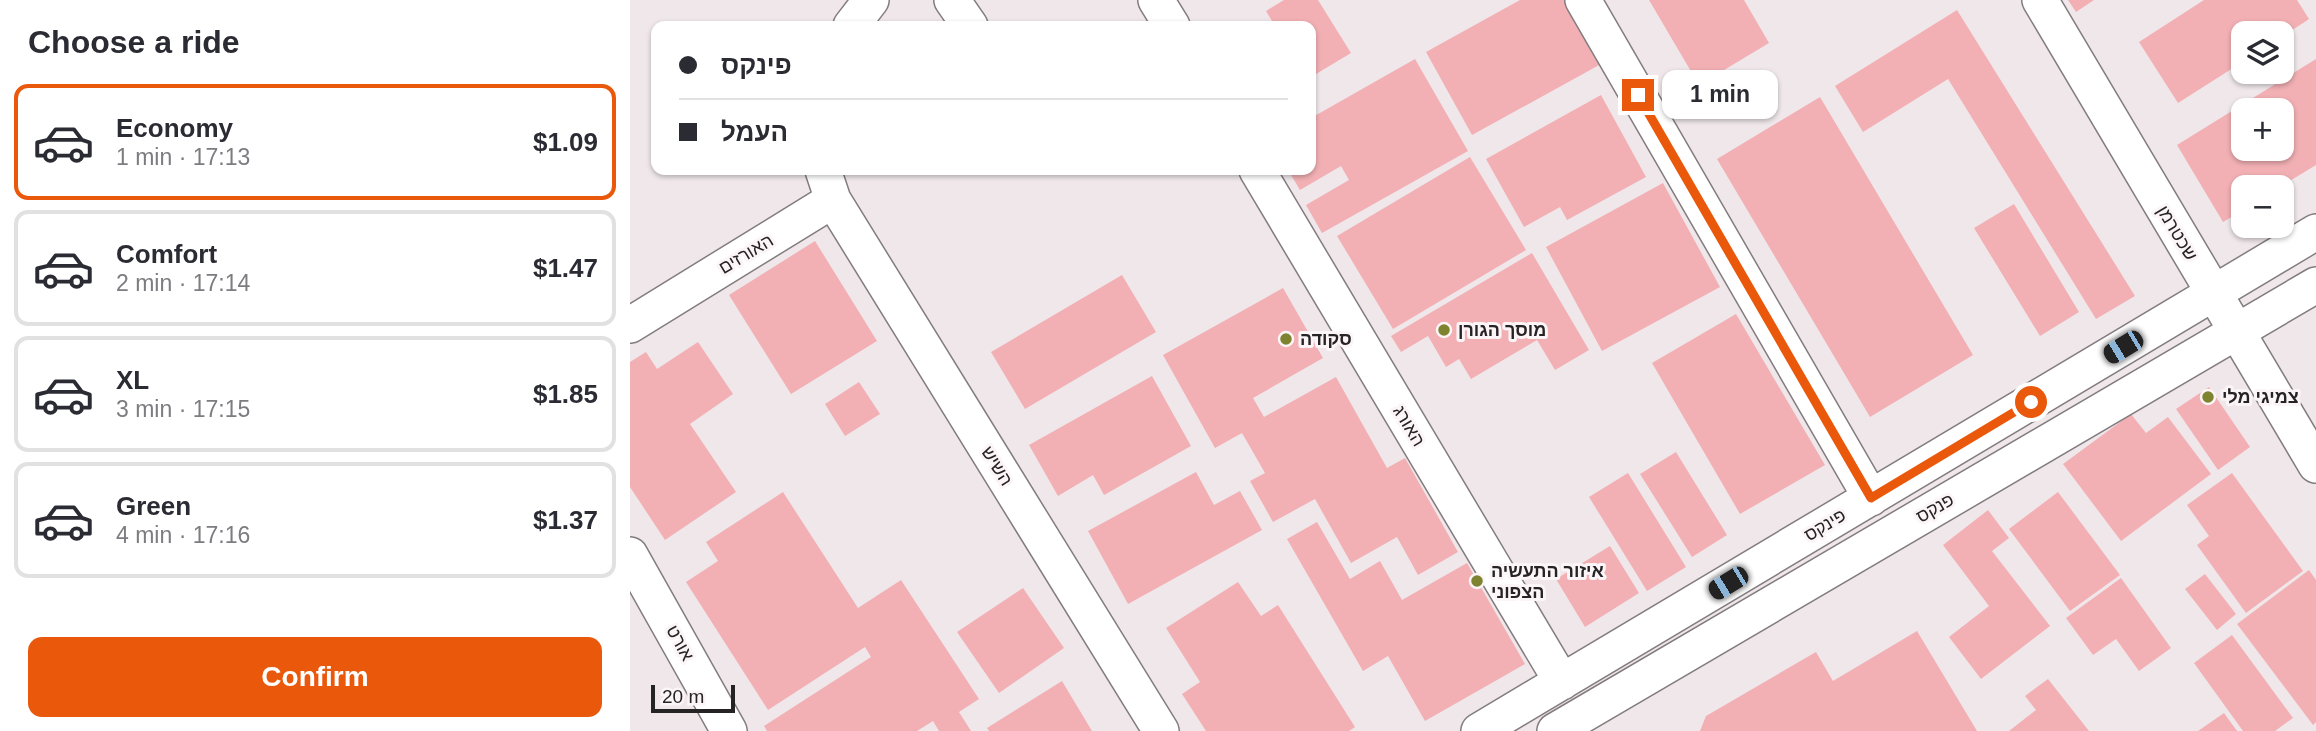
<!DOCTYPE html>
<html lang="en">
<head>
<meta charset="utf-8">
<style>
  :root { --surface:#fff; --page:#f2f2f3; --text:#2b2b33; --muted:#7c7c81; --line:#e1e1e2; --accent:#ea580c }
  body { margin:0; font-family:Arial,"Noto Sans Hebrew",sans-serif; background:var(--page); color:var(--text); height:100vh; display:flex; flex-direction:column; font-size:26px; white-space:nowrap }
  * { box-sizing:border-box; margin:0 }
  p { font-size:23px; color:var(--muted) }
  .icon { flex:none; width:38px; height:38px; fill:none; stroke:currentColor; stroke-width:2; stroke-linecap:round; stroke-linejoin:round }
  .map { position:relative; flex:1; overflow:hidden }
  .details { display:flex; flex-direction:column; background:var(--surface); width:630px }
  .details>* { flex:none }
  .hud { position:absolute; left:21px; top:21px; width:665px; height:154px; border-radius:14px; box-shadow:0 2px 5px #0004; display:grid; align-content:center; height:154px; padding:0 28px; background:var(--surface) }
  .tools { position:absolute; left:1601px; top:21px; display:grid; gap:14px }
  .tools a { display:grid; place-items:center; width:63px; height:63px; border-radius:14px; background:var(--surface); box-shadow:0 2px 5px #0004; font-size:35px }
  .scale { position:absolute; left:21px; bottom:18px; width:84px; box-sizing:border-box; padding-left:7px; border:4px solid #262324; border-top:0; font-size:19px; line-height:24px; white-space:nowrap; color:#262324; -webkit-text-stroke:5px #fcf5f8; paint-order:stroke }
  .end { position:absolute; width:32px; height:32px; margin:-16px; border:9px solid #ea580c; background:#fff; box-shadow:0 0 0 4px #fff }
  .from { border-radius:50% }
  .bubble { position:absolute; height:49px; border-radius:14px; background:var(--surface); box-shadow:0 2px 5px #0004; font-size:23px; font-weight:600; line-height:49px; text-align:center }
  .car { position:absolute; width:21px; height:42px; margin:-21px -10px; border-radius:9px; box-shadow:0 0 5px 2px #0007; background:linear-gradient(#222 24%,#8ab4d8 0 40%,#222 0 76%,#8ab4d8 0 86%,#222 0) }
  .hud b { display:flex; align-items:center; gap:24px; height:66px; font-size:26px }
  .hud b+b { border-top:2px solid var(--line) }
  .hud i { width:18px; height:18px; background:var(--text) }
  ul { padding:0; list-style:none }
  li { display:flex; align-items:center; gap:21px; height:116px; margin:0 14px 10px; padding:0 14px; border:4px solid var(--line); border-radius:14px }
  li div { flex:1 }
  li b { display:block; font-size:26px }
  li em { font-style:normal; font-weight:600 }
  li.selected { border-color:var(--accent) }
  li>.icon { width:63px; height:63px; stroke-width:1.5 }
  h2 { padding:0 28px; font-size:32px; line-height:84px }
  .primary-button { display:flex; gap:14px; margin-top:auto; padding:14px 28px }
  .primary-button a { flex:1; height:80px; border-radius:14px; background:var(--accent); color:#fff; font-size:28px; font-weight:600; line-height:80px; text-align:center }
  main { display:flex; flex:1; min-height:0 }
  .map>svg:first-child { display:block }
  .building { fill:#f2b0b4; fill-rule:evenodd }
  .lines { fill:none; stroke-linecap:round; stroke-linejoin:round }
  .minor-casing { stroke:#837c7f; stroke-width:38 }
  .minor { stroke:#fff; stroke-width:35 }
  .route { stroke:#ea580c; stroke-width:9 }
  .poi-dot { fill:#7d832e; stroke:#fcf5f8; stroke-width:2.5 }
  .labels { text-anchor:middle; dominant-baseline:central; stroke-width:6; stroke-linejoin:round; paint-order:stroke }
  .street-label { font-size:18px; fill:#262324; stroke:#fcf5f8 }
  .poi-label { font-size:18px; font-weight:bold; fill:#262324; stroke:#fcf5f8; text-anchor:start }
</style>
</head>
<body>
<main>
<section class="details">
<h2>Choose a ride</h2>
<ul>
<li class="selected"><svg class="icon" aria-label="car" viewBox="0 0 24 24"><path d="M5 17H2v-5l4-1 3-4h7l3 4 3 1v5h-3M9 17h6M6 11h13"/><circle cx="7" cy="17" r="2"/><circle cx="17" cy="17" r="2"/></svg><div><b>Economy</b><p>1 min · 17:13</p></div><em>$1.09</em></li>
<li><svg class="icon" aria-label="car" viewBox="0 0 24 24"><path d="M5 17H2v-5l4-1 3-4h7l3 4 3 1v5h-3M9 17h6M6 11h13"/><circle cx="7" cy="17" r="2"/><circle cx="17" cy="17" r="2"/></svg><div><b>Comfort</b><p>2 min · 17:14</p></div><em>$1.47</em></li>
<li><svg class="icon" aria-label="car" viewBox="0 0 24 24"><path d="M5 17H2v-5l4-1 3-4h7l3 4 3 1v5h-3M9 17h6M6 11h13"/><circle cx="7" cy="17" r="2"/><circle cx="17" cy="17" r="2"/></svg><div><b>XL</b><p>3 min · 17:15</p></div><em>$1.85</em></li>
<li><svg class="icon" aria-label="car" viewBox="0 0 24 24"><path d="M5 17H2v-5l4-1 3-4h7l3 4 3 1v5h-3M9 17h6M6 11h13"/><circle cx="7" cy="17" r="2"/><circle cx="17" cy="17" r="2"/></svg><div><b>Green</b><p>4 min · 17:16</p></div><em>$1.37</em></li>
</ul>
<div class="primary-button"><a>Confirm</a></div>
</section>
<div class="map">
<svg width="1686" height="731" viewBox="0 0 1686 731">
  <rect width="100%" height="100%" fill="#efe7ea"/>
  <path class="building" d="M 654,0 L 688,0 L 721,53 L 681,77 L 681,26 L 645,26 L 636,11 Z
    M 890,0 L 935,0 L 971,64 L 842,135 L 796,52 Z
    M 1019,0 L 1114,0 L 1139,43 L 1069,85 Z
    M 1438,0 L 1464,0 L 1446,12 Z
    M 1574,0 L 1667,0 L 1679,19 L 1652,37 L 1652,33 L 1614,33 L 1614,61 L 1548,103 L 1509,42 Z
    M 1327,10 L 1505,296 L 1466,319 L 1318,79 L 1233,132 L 1205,86 Z
    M 785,59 L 838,151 L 692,233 L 676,205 L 719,180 L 711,166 L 670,190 L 658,170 L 681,170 L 681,118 Z
    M 1686,59 L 1686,165 L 1650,187 L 1614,187 L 1614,210 L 1593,222 L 1547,145 ZM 1614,110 L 1652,110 L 1652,149 L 1614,149 Z
    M 971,95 L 1016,177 L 937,220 L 930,207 L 894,227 L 856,159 Z
    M 1190,97 L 1343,355 L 1240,417 L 1087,159 Z
    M 840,157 L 896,250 L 763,329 L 707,236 Z
    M 1033,183 L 1090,287 L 972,351 L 916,247 Z
    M 1384,204 L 1449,312 L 1410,336 L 1344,228 Z
    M 185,241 L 247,341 L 161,394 L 99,295 Z
    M 902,253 L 959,350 L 925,370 L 907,340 L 841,379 L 829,359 L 816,367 L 798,336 L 771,352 L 761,336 Z
    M 492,275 L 526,332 L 395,409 L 361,352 Z
    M 653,288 L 693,358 L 623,398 L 634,417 L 706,377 L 757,468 L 775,458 L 828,552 L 788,575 L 767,537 L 721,563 L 685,499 L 643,522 L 620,481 L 635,473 L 612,433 L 585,448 L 533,355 Z
    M 1106,314 L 1195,465 L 1110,514 L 1022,363 Z
    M 68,342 L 103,394 L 60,424 L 106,492 L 35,540 L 0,487 L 0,362 L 16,352 L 27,369 Z
    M 522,376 L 561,446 L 474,495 L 463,475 L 428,496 L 399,445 Z
    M 229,382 L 250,414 L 215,436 L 195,404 Z
    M 1579,387 L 1620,447 L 1588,470 L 1546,409 Z
    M 1501,414 L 1516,433 L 1538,417 L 1581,474 L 1491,541 L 1433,464 Z
    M 1046,452 L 1097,535 L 1062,557 L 1010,474 Z
    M 566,472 L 584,505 L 610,491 L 632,530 L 498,604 L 458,531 Z
    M 998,473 L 1056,567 L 1017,591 L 959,497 Z
    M 1602,473 L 1673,571 L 1616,613 L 1567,545 L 1579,536 L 1557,505 Z
    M 153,492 L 228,608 L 271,580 L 349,699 L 329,712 L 341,731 L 309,731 L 303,721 L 287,731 L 137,731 L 134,726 L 241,657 L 235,647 L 138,710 L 56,582 L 88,561 L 76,542 Z
    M 1428,492 L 1490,575 L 1440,611 L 1379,529 Z
    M 1358,510 L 1379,538 L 1362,551 L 1420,626 L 1351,679 L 1319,637 L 1359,606 L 1313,545 Z
    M 687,522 L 720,579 L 750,561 L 772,600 L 837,563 L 895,664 L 795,721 L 758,656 L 733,671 L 657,539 Z
    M 980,546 L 1009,593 L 955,627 L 926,579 Z
    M 1679,570 L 1686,580 L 1686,722 L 1683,725 L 1607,624 Z
    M 1575,574 L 1606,614 L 1587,630 L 1555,589 Z
    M 1491,578 L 1541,648 L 1509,671 L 1486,639 L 1463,655 L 1436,618 Z
    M 608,582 L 631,616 L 648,605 L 725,727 L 719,731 L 576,731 L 552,694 L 570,682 L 536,628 Z
    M 393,588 L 434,648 L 369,693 L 327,632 Z
    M 1287,631 L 1347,731 L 1070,731 L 1076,716 L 1186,652 L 1203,681 Z
    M 1602,635 L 1663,718 L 1645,731 L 1613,731 L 1564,663 Z
    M 1418,679 L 1459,731 L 1379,731 L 1406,710 L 1395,696 Z
    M 432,681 L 462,731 L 359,731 L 357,728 Z
    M 1594,713 L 1607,731 L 1568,731 Z"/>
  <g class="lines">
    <defs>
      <path id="minor" d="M 322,0 L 340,26
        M 526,0 L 542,26
        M 953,0 L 1241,498
        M 1410,0 L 1686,465
        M 221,26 L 241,0
        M 627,170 L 932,682
        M 203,200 L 531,731
        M 0,325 L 203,200 L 193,170
        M 0,555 L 99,731
        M 849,731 L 1686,232
        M 925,731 L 1686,285"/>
    </defs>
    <use href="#minor" class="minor-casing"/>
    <use href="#minor" class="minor"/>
  </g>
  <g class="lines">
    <path class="route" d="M 1008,95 L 1241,498 L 1401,402"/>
  </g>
  <g class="poi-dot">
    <circle cx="814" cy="330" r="7"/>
    <circle cx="656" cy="339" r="7"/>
    <circle cx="1578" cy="397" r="7"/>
    <circle cx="847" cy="581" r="7"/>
  </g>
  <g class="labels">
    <g class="street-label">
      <text transform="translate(1547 233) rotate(59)">שכטרמן</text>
      <text transform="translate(116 254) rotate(-31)">האורזים</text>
      <text transform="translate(779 426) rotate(59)">האורג</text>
      <text transform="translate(367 466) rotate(58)">השיש</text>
      <text transform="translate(1305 508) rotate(-30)">פנקס</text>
      <text transform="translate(1195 525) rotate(-31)">פינקס</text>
      <text transform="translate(50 643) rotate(61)">אורט</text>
    </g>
    <g class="poi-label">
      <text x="828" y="330">מוסך הגורן</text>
      <text x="670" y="339">סקודה</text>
      <text x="1592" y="397">צמיגי מלי</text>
      <text x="861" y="571">איזור התעשיה<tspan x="861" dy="21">הצפוני</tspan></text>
    </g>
  </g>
</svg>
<div class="tools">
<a><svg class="icon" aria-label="layers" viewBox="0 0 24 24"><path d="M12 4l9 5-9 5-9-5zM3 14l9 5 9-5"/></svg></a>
<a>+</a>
<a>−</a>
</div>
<div class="scale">20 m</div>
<i class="end from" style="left:1401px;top:402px"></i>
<i class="end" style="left:1008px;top:95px"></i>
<div class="bubble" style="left:1032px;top:70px;width:116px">1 min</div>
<i class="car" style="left:1493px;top:347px;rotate:239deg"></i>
<i class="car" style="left:1098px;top:583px;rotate:239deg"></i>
<div class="hud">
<b><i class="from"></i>פינקס</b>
<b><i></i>העמל</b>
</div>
</div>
</main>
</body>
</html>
